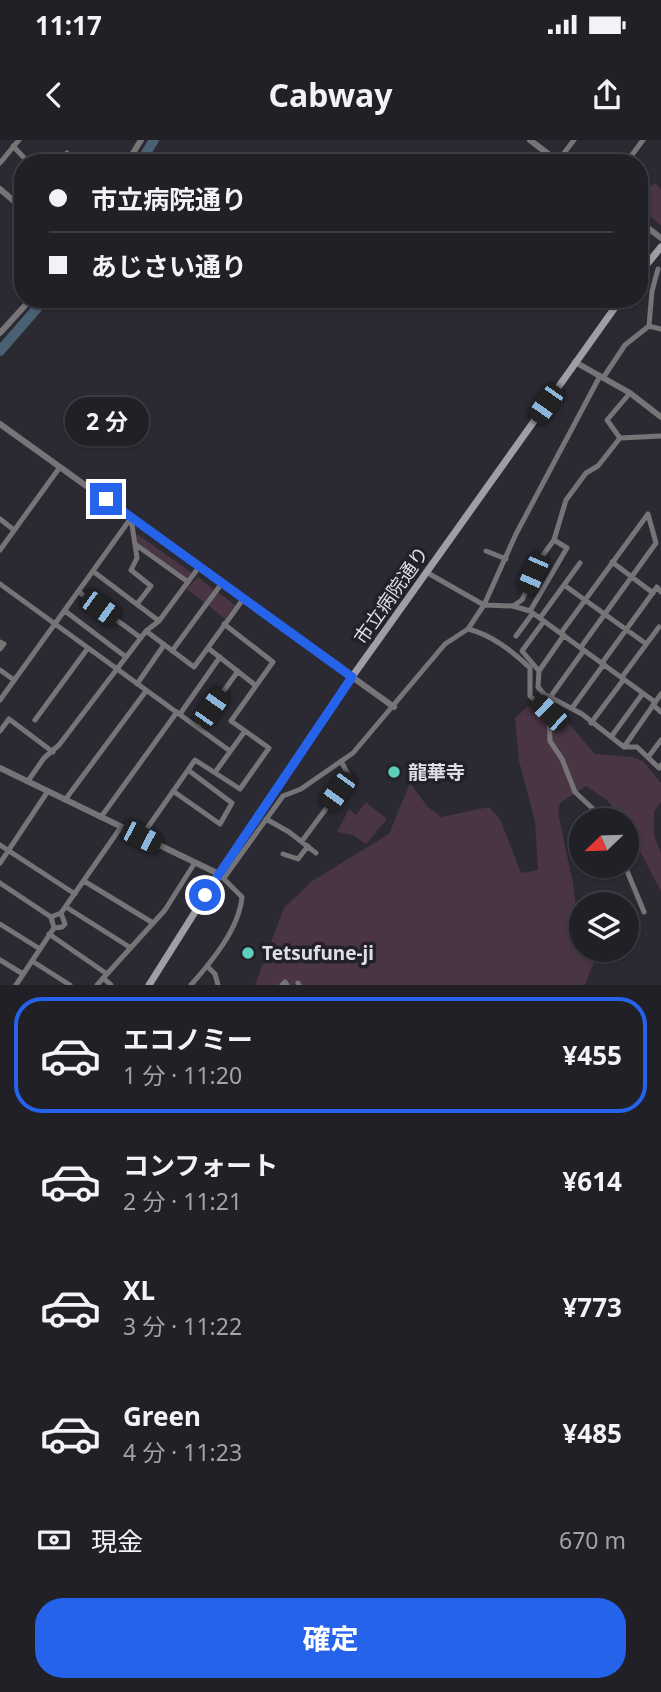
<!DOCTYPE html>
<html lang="ja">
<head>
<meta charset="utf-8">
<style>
  :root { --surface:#202026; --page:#2d2d32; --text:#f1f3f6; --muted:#a2a3a7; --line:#3d3e43; --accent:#2563eb }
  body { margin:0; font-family:"Noto Sans","Noto Sans JP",sans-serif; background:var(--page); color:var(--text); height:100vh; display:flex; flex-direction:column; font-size:26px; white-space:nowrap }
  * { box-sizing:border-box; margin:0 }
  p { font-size:23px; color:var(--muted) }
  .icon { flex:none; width:38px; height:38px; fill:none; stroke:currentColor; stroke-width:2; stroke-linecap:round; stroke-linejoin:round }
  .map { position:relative; height:845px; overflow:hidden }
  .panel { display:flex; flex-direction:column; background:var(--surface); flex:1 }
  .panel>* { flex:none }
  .hud { position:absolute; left:14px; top:14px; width:634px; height:154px; border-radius:28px; box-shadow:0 2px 5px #0004,0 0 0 2px var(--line); display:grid; align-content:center; height:154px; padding:0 35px; background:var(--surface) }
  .needle { width:46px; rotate:247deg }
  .controls { position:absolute; left:569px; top:668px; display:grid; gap:14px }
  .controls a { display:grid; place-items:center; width:70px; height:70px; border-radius:50%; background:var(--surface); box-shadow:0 2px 5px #0004,0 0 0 2px var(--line); font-size:35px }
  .end { position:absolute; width:32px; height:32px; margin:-16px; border:9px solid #2563eb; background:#fff; box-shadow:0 0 0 4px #fff }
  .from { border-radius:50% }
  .bubble { position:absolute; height:49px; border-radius:24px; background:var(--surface); box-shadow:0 2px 5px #0004,0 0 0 2px var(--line); font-size:23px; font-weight:700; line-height:49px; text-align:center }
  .car { position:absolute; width:21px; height:42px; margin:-21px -10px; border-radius:9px; box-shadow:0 0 5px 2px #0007; background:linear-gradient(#222 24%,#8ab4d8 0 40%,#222 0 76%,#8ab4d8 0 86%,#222 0) }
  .hud b { display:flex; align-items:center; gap:24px; height:66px; font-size:26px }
  .hud b+b { border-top:2px solid var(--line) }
  .hud i { width:18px; height:18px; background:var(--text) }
  ul { padding:12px 0 0; list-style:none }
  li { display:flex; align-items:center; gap:21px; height:116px; margin:0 14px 10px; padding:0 21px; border:4px solid transparent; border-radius:28px }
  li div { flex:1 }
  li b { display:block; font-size:26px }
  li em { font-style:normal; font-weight:700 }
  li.active { border-color:var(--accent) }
  li>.icon { width:63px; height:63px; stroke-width:1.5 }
  .pay { display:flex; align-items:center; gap:18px; height:77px; padding:0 35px; font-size:26px }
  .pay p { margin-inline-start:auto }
  .cta { display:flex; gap:14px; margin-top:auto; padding:14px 35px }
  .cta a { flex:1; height:80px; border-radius:28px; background:var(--accent); color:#fff; font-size:28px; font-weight:700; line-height:80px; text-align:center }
  .status { display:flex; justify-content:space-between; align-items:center; height:49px; padding:0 35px; background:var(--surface); direction:ltr }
  .status svg { height:19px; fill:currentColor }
  header { display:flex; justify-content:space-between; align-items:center; height:91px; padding:0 35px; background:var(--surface); font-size:32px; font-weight:700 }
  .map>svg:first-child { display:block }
  .green { fill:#493544 }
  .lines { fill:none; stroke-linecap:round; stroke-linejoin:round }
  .river { stroke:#4a6073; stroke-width:10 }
  .minor { stroke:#777478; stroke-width:5 }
  .tertiary { stroke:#777478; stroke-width:6 }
  .secondary { stroke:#a19da4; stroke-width:7 }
  .route { stroke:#2563eb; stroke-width:9 }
  .poi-dot { fill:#5cceba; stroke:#222129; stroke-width:2.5 }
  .labels { text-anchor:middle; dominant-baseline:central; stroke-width:7; stroke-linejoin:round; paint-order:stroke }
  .street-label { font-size:19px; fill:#dfdee4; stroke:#222129 }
  .poi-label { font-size:19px; font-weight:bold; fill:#dfdee4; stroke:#222129; text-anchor:start }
</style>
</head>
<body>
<div class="status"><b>11:17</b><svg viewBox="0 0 49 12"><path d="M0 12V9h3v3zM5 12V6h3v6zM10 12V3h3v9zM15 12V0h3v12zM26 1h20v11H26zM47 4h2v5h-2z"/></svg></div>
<header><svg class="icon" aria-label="back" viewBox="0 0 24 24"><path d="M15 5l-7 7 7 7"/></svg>Cabway<svg class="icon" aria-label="share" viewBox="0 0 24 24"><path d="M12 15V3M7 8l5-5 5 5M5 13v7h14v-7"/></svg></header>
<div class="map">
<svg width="661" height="845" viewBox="0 0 661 845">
  <rect width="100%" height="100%" fill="#2b2a33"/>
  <path class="green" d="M 655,43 L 661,50 L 661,85 L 639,68 L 639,53 Z
    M 137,394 L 192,433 L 187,439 L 136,402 Z
    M 198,437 L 214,450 L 205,463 L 186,449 Z
    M 218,452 L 235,465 L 225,479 L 208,465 Z
    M 528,566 L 559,572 L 595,614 L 632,617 L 643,621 L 661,643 L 661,662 L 654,671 L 654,696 L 661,713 L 661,751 L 627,687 L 626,681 L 623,681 L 608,661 L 586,646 L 560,663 L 558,673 L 573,743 L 581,810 L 589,810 L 594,822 L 585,845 L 255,845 L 284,768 L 312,741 L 389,694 L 410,643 L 427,666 L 441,677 L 489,667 L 500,679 L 521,733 L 538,730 L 535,681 L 519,621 L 515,578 Z
    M 366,662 L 387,679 L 366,704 L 353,695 L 337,692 L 349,669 L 356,675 Z"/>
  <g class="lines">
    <path class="river" d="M 140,23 L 154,0
      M 0,211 L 45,159"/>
    <path class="minor" d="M 13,6 L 29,23
      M 558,21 L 574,0
      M 0,23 L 19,0
      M 57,23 L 67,13
      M 626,23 L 643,0
      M 14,61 L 23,51
      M 649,186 L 661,189
      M 603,238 L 625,205 L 649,186 L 652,151 L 658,129
      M 620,298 L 607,280 L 630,253
      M 131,378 L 137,418 L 131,430 L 151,446 L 137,464
      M 0,379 L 14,390
      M 135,404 L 188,442
      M 0,410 L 60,327
      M 486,411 L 506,419
      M 612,422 L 653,453
      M 94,432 L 159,481
      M 426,432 L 484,465 L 513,466 L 530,471 L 655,562
      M 0,444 L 230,611
      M 564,445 L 645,503
      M 79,452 L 141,498
      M 513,466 L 522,460 L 543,415 L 554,400 L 566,360 L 586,333 L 598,326 L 620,298 L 661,296
      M 65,471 L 126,517
      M 530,471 L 567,408 L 554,400
      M 540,478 L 580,423
      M 544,481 L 522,511 L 539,531 L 538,547 L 544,554 L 582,574 L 624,607 L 637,607 L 659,628 L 661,625
      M 468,489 C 492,495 512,511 530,528 L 530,556 L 549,573 L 550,601 L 562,619 L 575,652 L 606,681
      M 146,491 L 194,527 L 244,458
      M 561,493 L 648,374 L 656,403 L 581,507
      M 516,496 L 533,473
      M 0,502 L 4,504 L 0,509
      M 208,508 L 255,545
      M 172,511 L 222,443
      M 602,523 L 657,447 L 661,452
      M 0,530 L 14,540
      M 539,531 L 564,495
      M 622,537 L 659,487
      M 137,544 L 164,505
      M 551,556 L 584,510
      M 0,560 L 131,378
      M 653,565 L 661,572
      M 572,568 L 604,524
      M 180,574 L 220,517
      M 35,580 L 88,508
      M 591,583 L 624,539
      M 198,587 L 238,531
      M 0,591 L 9,579 L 53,612
      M 611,597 L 643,553
      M 624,607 L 661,554
      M 649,616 L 661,600
      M 216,631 L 245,591
      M 28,641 L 44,618 L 59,605 L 146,491 L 159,481 L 199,427
      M 173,651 L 220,684 L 232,663 L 188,630
      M 65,660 L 146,551
      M 101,677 L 177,572
      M 266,679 L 289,692 L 316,713
      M 141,697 L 195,620 L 240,649 L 269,608 L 231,581 L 273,522 L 224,484
      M 302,701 L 343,646 L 351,640 L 341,621
      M 0,705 L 75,754
      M 283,714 L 298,719 L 308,706
      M 0,723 L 48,651
      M 625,726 L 644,772
      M 224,738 L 283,656 L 301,649 L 353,613 L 445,504 L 468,489 L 484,465 L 516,394 L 600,236
      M 84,741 L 153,783
      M 0,743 L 51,777
      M 66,767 L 131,808
      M 61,773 L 121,687
      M 0,784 L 40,809
      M 49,794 L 107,834
      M 0,820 L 23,834
      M 32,821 L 70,845
      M 207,826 L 215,834 L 218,845
      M 103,838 L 111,845
      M 298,843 L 299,845
      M 16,845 L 54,788 L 62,787 L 65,784 L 61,773 L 51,777 L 54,788
      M 97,845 L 165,770 L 194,724
      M 191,845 C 212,821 239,789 242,757 L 221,736
      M 282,845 L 285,842 L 287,845"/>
    <path class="tertiary" d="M 530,0 L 560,23
      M 127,23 L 141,0
      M 0,49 L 23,69
      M 639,81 L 661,98
      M 0,193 L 31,159
      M 575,222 L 630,253 L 661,277
      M 0,284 L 394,567
      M 0,628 L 219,734"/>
    <path class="secondary" d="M 639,134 L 661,107
      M 149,845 L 219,734 L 352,537 L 621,159"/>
  </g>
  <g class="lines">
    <path class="route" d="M 106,359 L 352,537 L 205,755"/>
  </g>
  <g class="poi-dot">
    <circle cx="394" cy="632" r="7"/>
    <circle cx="248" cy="813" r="7"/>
  </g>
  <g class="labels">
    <g class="street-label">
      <text transform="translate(391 455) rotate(-55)">市立病院通り</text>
    </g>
    <g class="poi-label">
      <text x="408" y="632">龍華寺</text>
      <text x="262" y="813">Tetsufune-ji</text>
    </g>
  </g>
</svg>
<div class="controls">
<a><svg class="needle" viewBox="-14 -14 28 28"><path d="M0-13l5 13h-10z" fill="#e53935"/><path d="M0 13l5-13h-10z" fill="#a2a3a7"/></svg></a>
<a><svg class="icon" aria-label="layers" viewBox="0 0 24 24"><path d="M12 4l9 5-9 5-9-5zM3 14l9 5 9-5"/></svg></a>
</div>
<i class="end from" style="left:205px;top:755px"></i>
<i class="end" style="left:106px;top:359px"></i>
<div class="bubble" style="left:65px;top:257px;width:84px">2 分</div>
<i class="car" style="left:546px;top:264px;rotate:215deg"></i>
<i class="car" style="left:533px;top:434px;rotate:203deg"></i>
<i class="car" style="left:100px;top:468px;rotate:126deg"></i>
<i class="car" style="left:211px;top:568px;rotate:35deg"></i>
<i class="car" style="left:549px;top:573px;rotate:314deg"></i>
<i class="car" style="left:338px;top:651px;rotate:216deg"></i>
<i class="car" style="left:141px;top:697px;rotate:117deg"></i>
<div class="hud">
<b><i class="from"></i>市立病院通り</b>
<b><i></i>あじさい通り</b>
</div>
</div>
<section class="panel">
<ul>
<li class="active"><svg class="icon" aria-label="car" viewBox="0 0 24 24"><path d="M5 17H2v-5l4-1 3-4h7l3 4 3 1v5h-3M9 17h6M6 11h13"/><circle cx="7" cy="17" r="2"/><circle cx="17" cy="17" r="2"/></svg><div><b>エコノミー</b><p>1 分 · 11:20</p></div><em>¥455</em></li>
<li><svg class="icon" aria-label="car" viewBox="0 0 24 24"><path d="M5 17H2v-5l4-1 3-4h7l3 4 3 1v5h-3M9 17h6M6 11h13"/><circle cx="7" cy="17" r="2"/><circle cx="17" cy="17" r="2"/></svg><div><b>コンフォート</b><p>2 分 · 11:21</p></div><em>¥614</em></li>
<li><svg class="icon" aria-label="car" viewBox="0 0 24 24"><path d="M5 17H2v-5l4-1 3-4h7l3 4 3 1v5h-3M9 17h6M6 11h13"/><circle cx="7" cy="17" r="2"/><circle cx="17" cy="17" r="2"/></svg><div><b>XL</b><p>3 分 · 11:22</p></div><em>¥773</em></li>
<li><svg class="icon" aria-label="car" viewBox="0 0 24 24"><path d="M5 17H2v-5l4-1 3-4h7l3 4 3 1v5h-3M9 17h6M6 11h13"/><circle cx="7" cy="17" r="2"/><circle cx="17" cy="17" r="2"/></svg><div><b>Green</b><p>4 分 · 11:23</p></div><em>¥485</em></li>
</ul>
<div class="pay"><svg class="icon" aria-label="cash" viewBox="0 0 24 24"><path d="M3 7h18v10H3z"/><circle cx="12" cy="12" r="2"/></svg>現金<p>670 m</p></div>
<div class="cta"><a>確定</a></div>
</section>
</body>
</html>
